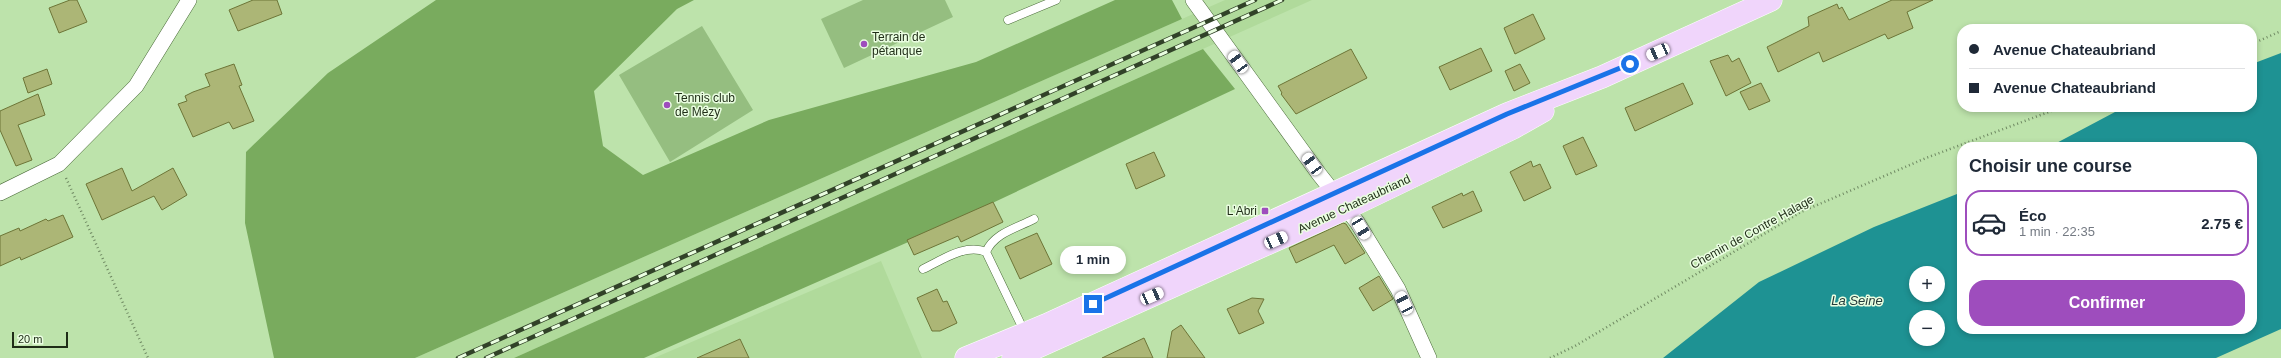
<!DOCTYPE html>
<html lang="fr">
<head>
<meta charset="utf-8">
<style>
  :root { --surface:#fff; --page:#f6f6f7; --text:#1f2937; --muted:#747a83; --line:#e0e1e3; --accent:#9e4dbd }
  body { margin:0; font-family:Arial,sans-serif; background:var(--page); color:var(--text); height:100vh; display:flex; flex-direction:column; font-size:15px; white-space:nowrap }
  * { box-sizing:border-box; margin:0 }
  p { font-size:13px; color:var(--muted) }
  .icon { flex:none; width:22px; height:22px; fill:none; stroke:currentColor; stroke-width:2; stroke-linecap:round; stroke-linejoin:round }
  .map { position:relative; flex:1; overflow:hidden }
  .drawer { position:absolute; left:1957px; top:142px; width:300px; height:192px; display:flex; flex-direction:column; background:var(--surface); border-radius:16px; box-shadow:0 2px 6px #0003 }
  .drawer>* { flex:none }
  .banner { position:absolute; left:1957px; top:24px; width:300px; height:88px; border-radius:16px; box-shadow:0 2px 6px #0003; display:grid; align-content:center; height:88px; padding:0 12px; background:var(--surface) }
  .fabs { position:absolute; left:1909px; top:266px; display:grid; gap:8px }
  .fabs a { display:grid; place-items:center; width:36px; height:36px; border-radius:50%; background:var(--surface); box-shadow:0 2px 6px #0003; font-size:20px }
  .scale { position:absolute; left:12px; bottom:10px; width:56px; box-sizing:border-box; padding-left:4px; border:2px solid #1f2d17; border-top:0; font-size:11px; line-height:14px; white-space:nowrap; color:#1f2d17; -webkit-text-stroke:3px #eafee1; paint-order:stroke }
  .end { position:absolute; width:18px; height:18px; margin:-9px; border:5px solid #1a73e8; background:#fff; box-shadow:0 0 0 2px #fff }
  .from { border-radius:50% }
  .bubble { position:absolute; height:28px; border-radius:14px; background:var(--surface); box-shadow:0 2px 6px #0003; font-size:13px; font-weight:700; line-height:28px; text-align:center }
  .car { position:absolute; width:12px; height:24px; margin:-12px -6px; border-radius:5px; box-shadow:0 0 3px 1px #0007; background:linear-gradient(#fff 24%,#345 0 40%,#fff 0 76%,#345 0 86%,#fff 0) }
  .banner b { display:flex; align-items:center; gap:14px; height:38px; font-size:15px }
  .banner b+b { border-top:1px solid var(--line) }
  .banner i { width:10px; height:10px; background:var(--text) }
  ul { padding:0; list-style:none }
  li { display:flex; align-items:center; gap:12px; height:66px; margin:0 8px 6px; padding:0 4px; border:2px solid transparent; border-radius:16px }
  li div { flex:1 }
  li b { display:block; font-size:15px }
  li em { font-style:normal; font-weight:700 }
  li.selected { border-color:var(--accent) }
  li>.icon { width:36px; height:36px; stroke-width:1.5 }
  h2 { padding:0 12px; font-size:18px; line-height:48px }
  .cta { display:flex; gap:8px; margin-top:auto; padding:8px 12px }
  .cta a { flex:1; height:46px; border-radius:16px; background:var(--accent); color:#fff; font-size:16px; font-weight:700; line-height:46px; text-align:center }
  .map>svg:first-child { display:block }
  .built { fill:#b0da9b }
  .green { fill:#95be80 }
  .forest { fill:#79ab5e }
  .water { fill:#1e9293; fill-rule:evenodd }
  .building { fill:#acb676; stroke:#6d7537 }
  .lines { fill:none; stroke-linecap:round; stroke-linejoin:round }
  .service-casing { stroke:#496a38; stroke-width:9 }
  .minor-casing { stroke:#496a38; stroke-width:16 }
  .primary-casing { stroke:#fff; stroke-width:23 }
  .path { stroke:#6f8962; stroke-width:2.5; stroke-dasharray:1 3; stroke-linecap:butt }
  .service { stroke:#fff; stroke-width:8 }
  .minor { stroke:#fff; stroke-width:15 }
  .primary { stroke:#f0d5fb; stroke-width:22 }
  .rail-casing { stroke:#314228; stroke-width:4.5 }
  .rail { stroke:#eafee1; stroke-width:3; stroke-dasharray:9; stroke-linecap:butt }
  .route { stroke:#1a73e8; stroke-width:5 }
  .poi-dot { fill:#9e4dbd; stroke:#eafee1; stroke-width:1.5 }
  .labels { text-anchor:middle; dominant-baseline:central; stroke-width:3; stroke-linejoin:round; paint-order:stroke }
  .poi-label { font-size:12px; fill:#1f2d17; stroke:#eafee1; text-anchor:start }
  .street-label { font-size:12px; fill:#1f2d17; stroke:#eafee1 }
  .water-label { font-size:13px; font-style:italic; fill:#243c3c; stroke:#eafee1 }
</style>
</head>
<body>
<div class="map">
<svg width="2281" height="358" viewBox="0 0 2281 358">
  <rect width="100%" height="100%" fill="#bde3ab"/>
  <path class="built" d="M 1225,0 L 1312,0 L 514,358 L 415,358 Z
    M 881,261 L 922,358 L 654,358 Z"/>
  <path class="green" d="M 863,0 L 945,0 L 953,17 L 844,68 L 821,19 Z
    M 702,26 L 753,110 L 670,162 L 619,75 Z"/>
  <path class="forest" d="M 436,0 L 694,0 L 677,9 L 594,91 L 603,146 L 643,175 L 769,120 L 976,62 L 1115,0 L 1172,0 L 1182,19 L 415,358 L 274,358 L 245,223 L 246,152 L 328,73 Z
    M 1203,49 L 1235,89 L 922,236 L 644,358 L 514,358 Z"/>
  <path class="water" d="M 2281,53 L 2281,329 L 2216,358 L 1663,358 L 1759,282 L 1874,227 L 1962,192 L 1962,329 L 2252,329 L 2252,147 L 2049,147 L 2115,112 L 2131,107 L 2252,107 L 2252,64 ZM 1916,273 L 1938,273 L 1938,295 L 1916,295 ZM 1916,317 L 1938,317 L 1938,339 L 1916,339 Z"/>
  <path class="building" d="M 70,0 L 77,0 L 87,22 L 59,33 L 49,8 Z
    M 253,0 L 277,0 L 282,14 L 238,31 L 229,10 Z
    M 1892,0 L 1933,0 L 1907,12 L 1913,28 L 1888,39 L 1885,34 L 1823,62 L 1819,52 L 1778,72 L 1767,47 L 1809,26 L 1808,17 L 1837,4 L 1839,9 L 1842,7 L 1849,20 Z
    M 1533,14 L 1545,39 L 1515,54 L 1504,28 Z
    M 1481,48 L 1492,71 L 1450,90 L 1439,67 Z
    M 1351,49 L 1367,78 L 1296,114 L 1281,94 L 1282,93 L 1278,86 Z
    M 1728,55 L 1732,62 L 1739,58 L 1751,83 L 1726,96 L 1710,61 Z
    M 234,64 L 242,85 L 239,86 L 254,121 L 233,129 L 229,122 L 193,137 L 178,104 L 187,101 L 185,96 L 193,92 L 210,86 L 205,74 Z
    M 1520,64 L 1530,83 L 1514,91 L 1505,71 Z
    M 47,69 L 52,84 L 28,93 L 23,78 Z
    M 1683,83 L 1693,104 L 1635,131 L 1625,108 Z
    M 1761,83 L 1770,101 L 1749,110 L 1740,92 Z
    M 38,94 L 45,115 L 18,125 L 32,160 L 16,166 L 0,130 L 0,111 Z
    M 1583,137 L 1597,166 L 1576,175 L 1563,146 Z
    M 1154,152 L 1165,176 L 1136,189 L 1126,164 Z
    M 1531,161 L 1533,167 L 1540,164 L 1551,188 L 1524,201 L 1510,172 Z
    M 122,168 L 132,191 L 173,168 L 187,195 L 162,210 L 154,196 L 102,220 L 86,184 Z
    M 1473,191 L 1482,211 L 1443,228 L 1432,207 L 1462,193 L 1463,196 Z
    M 993,202 L 1003,222 L 961,242 L 958,236 L 914,255 L 907,240 Z
    M 63,215 L 73,237 L 21,260 L 20,257 L 0,266 L 0,236 L 19,228 L 20,231 L 46,219 L 48,221 Z
    M 1343,223 L 1346,224 L 1365,253 L 1345,264 L 1334,245 L 1296,263 L 1289,248 Z
    M 1037,233 L 1052,264 L 1020,279 L 1005,247 Z
    M 1379,276 L 1393,299 L 1373,311 L 1359,288 Z
    M 937,289 L 943,302 L 947,301 L 957,323 L 940,331 L 932,331 L 917,298 Z
    M 1252,298 L 1264,299 L 1258,311 L 1264,323 L 1239,334 L 1227,309 Z
    M 1181,325 L 1205,358 L 1167,358 L 1172,331 Z
    M 1144,338 L 1153,358 L 1102,358 Z
    M 740,339 L 749,358 L 697,358 Z"/>
  <g class="lines">
    <defs>
      <path id="service" d="M 1008,20 L 1056,0
        M 986,252 C 994,233 1017,228 1034,219
        M 923,269 C 942,260 966,243 986,252 L 1025,333"/>
      <path id="minor" d="M 1193,0 L 1319,174 L 1357,222 L 1398,289 L 1429,358
        M 0,193 L 59,164 L 136,86 L 189,0"/>
      <path id="primary" d="M 966,358 L 1046,325 L 1507,114 L 1602,77 L 1771,0
        M 1013,358 L 1347,208 L 1513,128 L 1543,111"/>
    </defs>
    <use href="#service" class="service-casing"/>
    <use href="#minor" class="minor-casing"/>
    <use href="#primary" class="primary-casing"/>
    <path class="path" d="M 2252,44 L 2281,31
      M 66,178 L 148,358
      M 1550,358 L 1575,346 L 1801,212 L 1926,158 L 2062,107"/>
    <use href="#service" class="service"/>
    <use href="#minor" class="minor"/>
    <use href="#primary" class="primary"/>
    <defs>
      <path id="rail" d="M 458,358 L 1255,0
        M 486,358 L 1282,0"/>
    </defs>
    <use href="#rail" class="rail-casing"/>
    <use href="#rail" class="rail"/>
  </g>
  <g class="lines">
    <path class="route" d="M 1093,304 L 1507,114 L 1630,64"/>
  </g>
  <g class="poi-dot">
    <circle cx="864" cy="44" r="4"/>
    <circle cx="667" cy="105" r="4"/>
    <rect x="1261" y="207" width="8" height="8" rx="2"/>
  </g>
  <g class="labels">
    <g class="poi-label">
      <text x="872" y="37">Terrain de<tspan x="872" dy="14">pétanque</tspan></text>
      <text x="675" y="98">Tennis club<tspan x="675" dy="14">de Mézy</tspan></text>
      <text x="1257" y="211" text-anchor="end">L'Abri</text>
    </g>
    <g class="street-label">
      <text transform="translate(1354 204) rotate(-25)">Avenue Chateaubriand</text>
      <text transform="translate(1752 232) rotate(-29)">Chemin de Contre Halage</text>
    </g>
    <g class="water-label">
      <text x="1857" y="300">La Seine</text>
    </g>
  </g>
</svg>
<div class="fabs">
<a>+</a>
<a>−</a>
</div>
<div class="scale">20 m</div>
<i class="end from" style="left:1630px;top:64px"></i>
<i class="end" style="left:1093px;top:304px"></i>
<div class="bubble" style="left:1060px;top:246px;width:66px">1 min</div>
<i class="car" style="left:1658px;top:52px;rotate:246deg"></i>
<i class="car" style="left:1238px;top:62px;rotate:324deg"></i>
<i class="car" style="left:1312px;top:164px;rotate:324deg"></i>
<i class="car" style="left:1361px;top:228px;rotate:149deg"></i>
<i class="car" style="left:1276px;top:240px;rotate:66deg"></i>
<i class="car" style="left:1152px;top:296px;rotate:66deg"></i>
<i class="car" style="left:1404px;top:303px;rotate:334deg"></i>
<div class="banner">
<b><i class="from"></i>Avenue Chateaubriand</b>
<b><i></i>Avenue Chateaubriand</b>
</div>
<section class="drawer">
<h2>Choisir une course</h2>
<ul>
<li class="selected"><svg class="icon" aria-label="car" viewBox="0 0 24 24"><path d="M5 17H2v-5l4-1 3-4h7l3 4 3 1v5h-3M9 17h6M6 11h13"/><circle cx="7" cy="17" r="2"/><circle cx="17" cy="17" r="2"/></svg><div><b>Éco</b><p>1 min · 22:35</p></div><em>2.75 €</em></li>
</ul>
<div class="cta"><a>Confirmer</a></div>
</section>
</div>
</body>
</html>
